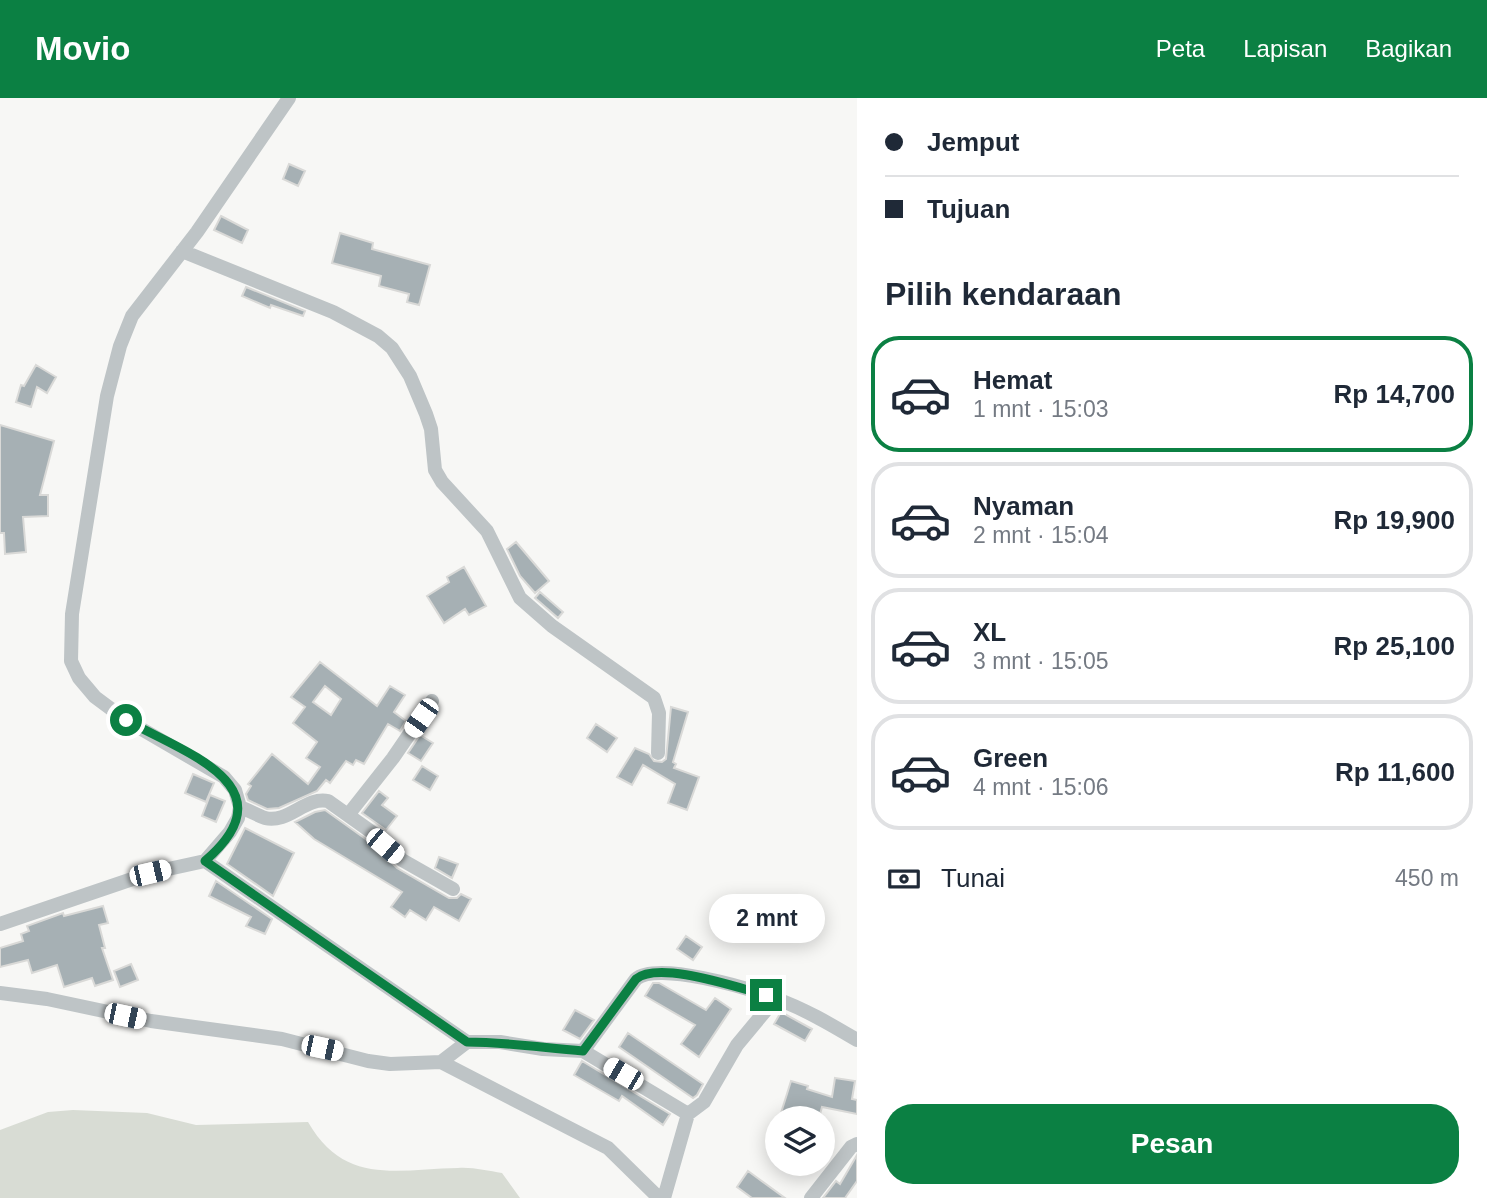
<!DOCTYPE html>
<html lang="id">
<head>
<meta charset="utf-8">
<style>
  :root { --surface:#fff; --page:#f2f2f3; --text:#1f2937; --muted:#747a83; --line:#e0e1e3; --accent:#0b8043 }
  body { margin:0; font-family:Helvetica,sans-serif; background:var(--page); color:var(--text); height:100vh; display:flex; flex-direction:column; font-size:26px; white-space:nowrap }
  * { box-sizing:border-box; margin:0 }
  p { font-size:23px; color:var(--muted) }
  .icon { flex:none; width:38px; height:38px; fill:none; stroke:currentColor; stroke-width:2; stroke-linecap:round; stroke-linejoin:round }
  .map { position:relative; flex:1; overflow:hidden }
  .panel { display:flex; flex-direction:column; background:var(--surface); width:630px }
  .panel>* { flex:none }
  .guide { display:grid; align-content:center; height:154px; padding:0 28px; background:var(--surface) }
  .buttons { position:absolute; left:765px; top:1008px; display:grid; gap:14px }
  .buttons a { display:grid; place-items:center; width:70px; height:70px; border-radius:50%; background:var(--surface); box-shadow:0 4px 18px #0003; font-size:35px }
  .end { position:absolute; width:32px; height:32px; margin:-16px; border:9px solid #0b8043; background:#fff; box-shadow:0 0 0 4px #fff }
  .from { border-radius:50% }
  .bubble { position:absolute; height:49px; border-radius:24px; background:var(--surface); box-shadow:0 4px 18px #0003; font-size:23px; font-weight:700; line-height:49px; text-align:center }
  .car { position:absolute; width:21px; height:42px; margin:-21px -10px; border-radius:9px; box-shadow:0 0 5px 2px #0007; background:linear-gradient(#fff 24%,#345 0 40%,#fff 0 76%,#345 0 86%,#fff 0) }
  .guide b { display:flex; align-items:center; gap:24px; height:66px; font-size:26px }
  .guide b+b { border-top:2px solid var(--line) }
  .guide i { width:18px; height:18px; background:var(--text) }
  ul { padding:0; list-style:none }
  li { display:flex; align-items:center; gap:21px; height:116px; margin:0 14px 10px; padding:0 14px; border:4px solid var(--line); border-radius:28px }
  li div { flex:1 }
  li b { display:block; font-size:26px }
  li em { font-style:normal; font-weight:700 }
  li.current { border-color:var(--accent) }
  li>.icon { width:63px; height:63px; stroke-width:1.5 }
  h2 { padding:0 28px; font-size:32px; line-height:84px }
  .pay { display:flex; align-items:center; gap:18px; height:77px; padding:0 28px; font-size:26px }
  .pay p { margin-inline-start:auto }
  .cta { display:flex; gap:14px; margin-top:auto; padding:14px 28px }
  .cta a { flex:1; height:80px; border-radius:28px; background:var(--accent); color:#fff; font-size:28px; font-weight:700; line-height:80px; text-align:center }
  header { display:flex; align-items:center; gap:42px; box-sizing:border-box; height:98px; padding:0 35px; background:var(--accent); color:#fff }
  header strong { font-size:33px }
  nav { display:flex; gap:38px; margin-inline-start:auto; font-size:24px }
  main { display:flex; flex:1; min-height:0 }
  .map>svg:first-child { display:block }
  .green { fill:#d8dcd4 }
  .building { fill:#a6b0b4; stroke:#d9d9d7; stroke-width:2; fill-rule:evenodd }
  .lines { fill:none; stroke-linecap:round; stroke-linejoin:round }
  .minor { stroke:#bec4c6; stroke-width:14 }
  .route { stroke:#0b8043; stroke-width:9 }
</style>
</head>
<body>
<header>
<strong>Movio</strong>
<nav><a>Peta</a><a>Lapisan</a><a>Bagikan</a></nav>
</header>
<main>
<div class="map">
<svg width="857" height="1100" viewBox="0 0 857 1100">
  <rect width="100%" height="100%" fill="#f7f7f5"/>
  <path class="green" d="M 73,1012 L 147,1015 L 196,1027 L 308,1024 C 345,1088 397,1071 458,1070 C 473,1069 488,1073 502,1075 L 520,1100 L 0,1100 L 0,1032 L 48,1014 Z"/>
  <path class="building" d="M 289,66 L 305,73 L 298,88 L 283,81 Z
    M 221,118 L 248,132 L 242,145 L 214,132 Z
    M 340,135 L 373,145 L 372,151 L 430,167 L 419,207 L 407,204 L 409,196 L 379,188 L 381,178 L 332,165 Z
    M 246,189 L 305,213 L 303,218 L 271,207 L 270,210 L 242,198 Z
    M 36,267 L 56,279 L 47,295 L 37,289 L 31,309 L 16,304 L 21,287 L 24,288 Z
    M 0,327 L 54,343 L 40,397 L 48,397 L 48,418 L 23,419 L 26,454 L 5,456 L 4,435 L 0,435 Z
    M 516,444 L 549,483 L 535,495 L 520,478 L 507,451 Z
    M 464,469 L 486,508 L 469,517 L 465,511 L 444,525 L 427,498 L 449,484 L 447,479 Z
    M 540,494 L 563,514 L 558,520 L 535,500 Z
    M 320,564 L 377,608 L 390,588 L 405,597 L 394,614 L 406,623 L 400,633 L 388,626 L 364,666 L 356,662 L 353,667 L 346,663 L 330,685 L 326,682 L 317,693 L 279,710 L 267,711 L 248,702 L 246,696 L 251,688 L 248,686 L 272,656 L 308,686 L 320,669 L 306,660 L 317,644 L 293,625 L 305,609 L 291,599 ZM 325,588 L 341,601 L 331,617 L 313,604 Z
    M 671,609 L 688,614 L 673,664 L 676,666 L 674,670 L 699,679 L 687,712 L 668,705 L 675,686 L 643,667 L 632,687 L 617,679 L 635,650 L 649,656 L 654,663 L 662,664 L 666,661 Z
    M 596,626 L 617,640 L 607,654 L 587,640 Z
    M 420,637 L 433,645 L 421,663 L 408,655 Z
    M 422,668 L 438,678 L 430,692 L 413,682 Z
    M 193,676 L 214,685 L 206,704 L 185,695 Z
    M 379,693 L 388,700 L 382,707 L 397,718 L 386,732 L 362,715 Z
    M 210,697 L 225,703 L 216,724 L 202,718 Z
    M 325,712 L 374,747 L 397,770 L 449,800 L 457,800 L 461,796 L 471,801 L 459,823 L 434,809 L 426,822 L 410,812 L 405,819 L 391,809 L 402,794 L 314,741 L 295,724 L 315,714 Z
    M 245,730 L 294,755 L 273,798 L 227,766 Z
    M 439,759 L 458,766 L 452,780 L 435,770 Z
    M 216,783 L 272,821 L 265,836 L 246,828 L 251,819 L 209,798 Z
    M 103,808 L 108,825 L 99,827 L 105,850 L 102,850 L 113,882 L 95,888 L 92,880 L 64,889 L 57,867 L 32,875 L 28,862 L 0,869 L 0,850 L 23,843 L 21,836 L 29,833 L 27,828 L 63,815 L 64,818 Z
    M 686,838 L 702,849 L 693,862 L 677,851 Z
    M 131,866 L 138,882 L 120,889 L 114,873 Z
    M 653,885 L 659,885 L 706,912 L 715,900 L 731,911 L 699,959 L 681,946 L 695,927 L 645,898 Z
    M 575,912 L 594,922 L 580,941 L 563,932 Z
    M 781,914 L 812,931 L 805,943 L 774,926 Z
    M 628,935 L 703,986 L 697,997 L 693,1000 L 619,949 Z
    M 582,963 L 670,1016 L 663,1027 L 622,998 L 619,1003 L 574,977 Z
    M 835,980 L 855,983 L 852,1001 L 857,1002 L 857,1016 L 822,1009 L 819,1020 L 798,1017 L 797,1020 L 781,1015 L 791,983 L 808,988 L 807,991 L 832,999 Z
    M 857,1057 L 857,1083 L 845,1100 L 823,1100 L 836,1083 L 840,1086 Z
    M 748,1073 L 785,1100 L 752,1100 L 737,1089 Z"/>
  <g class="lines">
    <path class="minor" d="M 182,153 L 333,214 L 378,238 L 392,250 L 410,278 L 426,316 L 431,331 L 435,372 L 442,384 L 487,433 L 520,500 L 552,528 L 654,600 L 659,615 L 658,655
      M 240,709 C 248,712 257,717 265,720 C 288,726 306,698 328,703 L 380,740 L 402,762 L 453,791
      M 348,717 L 393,660 L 432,603
      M 205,763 L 467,944
      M 0,826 L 150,775 L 205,763 L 230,734 L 238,720 L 240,709 L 235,692 L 224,679 L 126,622 L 95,599 L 79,580 L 71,563 L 72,516 L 107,298 L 120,248 L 132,218 L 197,134 L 289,0
      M 0,895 L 47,901 L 151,923 L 282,941 L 368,963 L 390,966 L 441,964 L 608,1050 L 659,1100
      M 583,953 L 688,1016
      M 441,964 L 467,944 L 500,944 L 543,951 L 583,953 L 636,881 C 657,863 748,890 774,900 C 803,910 830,926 857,942
      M 664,1100 L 688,1016 L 704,1004 L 737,947 L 776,900
      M 811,1100 L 851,1049 L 857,1046"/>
  </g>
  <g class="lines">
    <path class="route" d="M 126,622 C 185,655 292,688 205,763 L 467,944 C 506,944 544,950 583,953 L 636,881 C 659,862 738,890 766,897"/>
  </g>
</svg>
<div class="buttons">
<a><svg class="icon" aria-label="layers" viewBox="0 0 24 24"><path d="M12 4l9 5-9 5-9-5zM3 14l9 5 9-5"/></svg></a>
</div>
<i class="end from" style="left:126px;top:622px"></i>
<i class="end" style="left:766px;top:897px"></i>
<div class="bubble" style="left:709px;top:796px;width:116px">2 mnt</div>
<i class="car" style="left:421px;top:620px;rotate:215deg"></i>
<i class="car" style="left:385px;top:748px;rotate:130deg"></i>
<i class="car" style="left:150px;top:775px;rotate:77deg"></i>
<i class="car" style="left:125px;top:918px;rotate:102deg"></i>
<i class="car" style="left:322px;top:950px;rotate:102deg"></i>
<i class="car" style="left:623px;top:976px;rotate:300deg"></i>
</div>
<section class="panel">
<div class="guide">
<b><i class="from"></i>Jemput</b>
<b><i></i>Tujuan</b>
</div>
<h2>Pilih kendaraan</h2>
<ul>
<li class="current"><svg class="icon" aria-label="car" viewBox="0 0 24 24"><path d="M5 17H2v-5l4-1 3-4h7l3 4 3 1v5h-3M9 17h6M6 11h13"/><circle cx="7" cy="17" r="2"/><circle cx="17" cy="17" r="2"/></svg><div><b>Hemat</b><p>1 mnt · 15:03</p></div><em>Rp 14,700</em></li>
<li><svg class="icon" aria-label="car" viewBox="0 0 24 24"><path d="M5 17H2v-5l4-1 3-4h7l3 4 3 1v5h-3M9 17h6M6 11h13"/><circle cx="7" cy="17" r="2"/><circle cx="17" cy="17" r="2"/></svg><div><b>Nyaman</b><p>2 mnt · 15:04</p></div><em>Rp 19,900</em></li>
<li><svg class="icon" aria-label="car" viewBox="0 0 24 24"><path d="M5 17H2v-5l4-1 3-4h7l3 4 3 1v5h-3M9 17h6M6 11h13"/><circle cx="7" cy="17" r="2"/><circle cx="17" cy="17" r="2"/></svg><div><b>XL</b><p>3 mnt · 15:05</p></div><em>Rp 25,100</em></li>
<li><svg class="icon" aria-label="car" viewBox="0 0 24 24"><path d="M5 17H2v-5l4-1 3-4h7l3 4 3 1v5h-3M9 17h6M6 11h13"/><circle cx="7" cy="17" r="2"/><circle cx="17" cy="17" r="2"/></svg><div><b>Green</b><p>4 mnt · 15:06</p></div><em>Rp 11,600</em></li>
</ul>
<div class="pay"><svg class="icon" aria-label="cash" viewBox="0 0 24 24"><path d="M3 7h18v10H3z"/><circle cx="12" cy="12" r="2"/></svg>Tunai<p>450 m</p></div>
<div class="cta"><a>Pesan</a></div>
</section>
</main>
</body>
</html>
